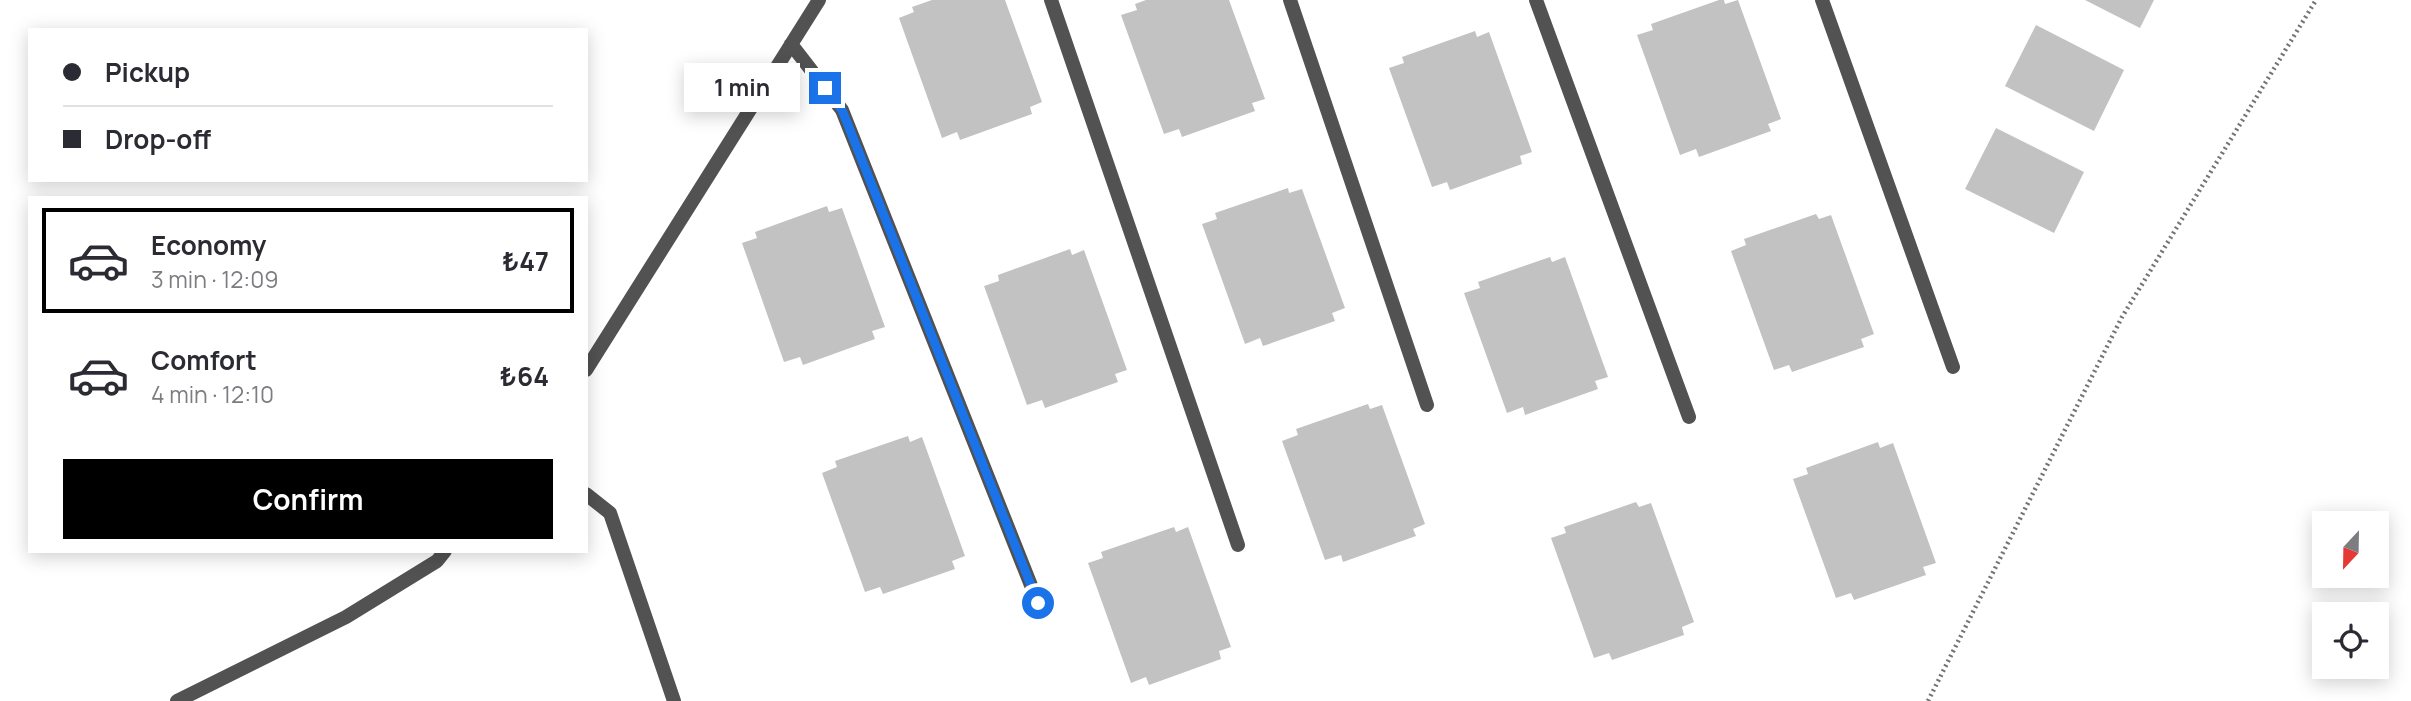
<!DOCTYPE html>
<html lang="en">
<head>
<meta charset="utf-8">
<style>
  :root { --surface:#fff; --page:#f2f2f3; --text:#2b2b33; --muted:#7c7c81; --line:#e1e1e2; --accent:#000 }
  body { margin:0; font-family:Manrope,sans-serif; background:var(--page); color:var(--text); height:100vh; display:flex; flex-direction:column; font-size:26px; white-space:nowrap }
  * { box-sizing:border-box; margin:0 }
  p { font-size:23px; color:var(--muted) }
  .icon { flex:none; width:38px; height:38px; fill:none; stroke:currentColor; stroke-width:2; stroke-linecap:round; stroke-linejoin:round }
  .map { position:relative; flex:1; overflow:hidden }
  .details { position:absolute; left:28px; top:196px; width:560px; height:357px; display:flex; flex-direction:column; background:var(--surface); border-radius:0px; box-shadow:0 4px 18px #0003 }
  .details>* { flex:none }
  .hud { position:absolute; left:28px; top:28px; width:560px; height:154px; border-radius:0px; box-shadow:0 4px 18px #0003; display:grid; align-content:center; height:154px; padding:0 35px; background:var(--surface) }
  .needle { width:46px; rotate:202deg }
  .buttons { position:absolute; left:2312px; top:511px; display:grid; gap:14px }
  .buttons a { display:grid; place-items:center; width:77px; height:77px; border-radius:0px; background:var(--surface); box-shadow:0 4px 18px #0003; font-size:35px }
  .end { position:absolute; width:32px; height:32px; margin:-16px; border:9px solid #1a73e8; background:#fff; box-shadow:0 0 0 4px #fff }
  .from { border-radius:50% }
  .bubble { position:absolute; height:49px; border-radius:0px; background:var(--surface); box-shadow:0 4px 18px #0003; font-size:23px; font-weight:700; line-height:49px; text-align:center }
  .hud b { display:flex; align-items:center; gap:24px; height:66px; font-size:26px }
  .hud b+b { border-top:2px solid var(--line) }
  .hud i { width:18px; height:18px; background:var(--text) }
  ul { padding:12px 0 0; list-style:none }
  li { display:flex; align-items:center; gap:21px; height:105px; margin:0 14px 10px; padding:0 21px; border:4px solid transparent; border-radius:0px }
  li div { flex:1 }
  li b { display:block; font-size:26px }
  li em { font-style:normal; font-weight:700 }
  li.current { border-color:var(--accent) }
  li>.icon { width:63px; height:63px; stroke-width:1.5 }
  .action { display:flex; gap:14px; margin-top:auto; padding:14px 35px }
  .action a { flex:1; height:80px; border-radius:0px; background:var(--accent); color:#fff; font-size:28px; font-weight:700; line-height:80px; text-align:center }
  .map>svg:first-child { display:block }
  .building { fill:#c2c2c2 }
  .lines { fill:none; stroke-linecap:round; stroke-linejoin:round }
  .path { stroke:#747474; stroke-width:4.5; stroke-dasharray:2 3.5; stroke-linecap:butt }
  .minor { stroke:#525252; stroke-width:14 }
  .route { stroke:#1a73e8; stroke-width:9 }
</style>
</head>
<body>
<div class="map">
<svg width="2411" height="701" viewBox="0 0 2411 701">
  <rect width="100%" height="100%" fill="#fff"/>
  <path class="building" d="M 932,0 L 1005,0 L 1042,102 L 1030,107 L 1032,114 L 960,140 L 957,132 L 942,138 L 899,18 L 914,12 L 912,7 Z
    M 1146,0 L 1229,0 L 1265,99 L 1252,103 L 1255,111 L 1182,137 L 1179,129 L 1164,134 L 1121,15 L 1137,10 L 1135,4 Z
    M 1719,0 L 1724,0 L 1725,4 L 1738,0 L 1781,119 L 1768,124 L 1771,131 L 1699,157 L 1696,149 L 1680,155 L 1637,35 L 1653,30 L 1651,24 Z
    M 2085,0 L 2154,0 L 2140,28 Z
    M 2036,25 L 2124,70 L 2094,131 L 2005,86 Z
    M 1475,31 L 1477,37 L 1489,32 L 1532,152 L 1520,156 L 1522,164 L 1450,190 L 1447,182 L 1432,187 L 1389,68 L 1404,63 L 1402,57 Z
    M 1996,128 L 2084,172 L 2054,233 L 1965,189 Z
    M 1288,188 L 1289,193 L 1302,189 L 1345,308 L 1332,313 L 1335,321 L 1263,346 L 1260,338 L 1245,344 L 1202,224 L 1217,219 L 1215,213 Z
    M 827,206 L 829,212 L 842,208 L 885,327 L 872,331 L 875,339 L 803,365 L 800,357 L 784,362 L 742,243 L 757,238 L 755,232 Z
    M 1816,214 L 1819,219 L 1831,215 L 1874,334 L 1861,339 L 1864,347 L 1792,372 L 1789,365 L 1774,370 L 1731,251 L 1746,245 L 1744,239 Z
    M 1070,249 L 1072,255 L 1084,250 L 1127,370 L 1115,374 L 1118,382 L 1045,408 L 1042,400 L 1027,405 L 984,286 L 999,281 L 998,275 Z
    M 1550,257 L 1552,262 L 1565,257 L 1608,377 L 1595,381 L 1598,389 L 1525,415 L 1523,407 L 1507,413 L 1464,293 L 1480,288 L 1478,282 Z
    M 1368,404 L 1370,409 L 1382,405 L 1425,524 L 1413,529 L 1416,536 L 1343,562 L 1341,555 L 1325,560 L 1282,441 L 1298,435 L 1296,429 Z
    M 908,436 L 910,442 L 922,437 L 965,556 L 952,561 L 955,569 L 883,594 L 880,587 L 865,592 L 822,473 L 837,467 L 835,461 Z
    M 1878,442 L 1880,448 L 1893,443 L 1936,563 L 1923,567 L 1926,575 L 1854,600 L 1851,593 L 1836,598 L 1793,479 L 1808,474 L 1806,468 Z
    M 1636,502 L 1639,507 L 1651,503 L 1694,622 L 1682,627 L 1684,635 L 1612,660 L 1609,653 L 1594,658 L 1551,538 L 1566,533 L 1564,527 Z
    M 1174,527 L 1176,532 L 1188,527 L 1231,647 L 1219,651 L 1221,659 L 1149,685 L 1146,677 L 1131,683 L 1088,563 L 1103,558 L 1101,552 Z"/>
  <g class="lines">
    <path class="path" d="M 1928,701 L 2122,317 L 2316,0"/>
    <path class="minor" d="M 1051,0 L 1238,545
      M 1290,0 L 1427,405
      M 1536,0 L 1689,417
      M 1822,0 L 1953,367
      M 791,44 L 842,110 L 1038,603
      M 586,370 L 819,0
      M 586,494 L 610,513 L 674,701
      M 177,701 L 346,617 L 437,561 L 445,551"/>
  </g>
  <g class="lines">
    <path class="route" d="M 825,88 L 842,110 L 1038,603"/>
  </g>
</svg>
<div class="buttons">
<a><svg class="needle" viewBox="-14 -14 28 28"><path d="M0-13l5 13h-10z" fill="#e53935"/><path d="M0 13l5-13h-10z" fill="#7c7c81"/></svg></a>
<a><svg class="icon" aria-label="locate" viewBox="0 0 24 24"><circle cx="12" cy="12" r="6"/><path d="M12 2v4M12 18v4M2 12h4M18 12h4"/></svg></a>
</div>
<i class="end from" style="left:1038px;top:603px"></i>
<i class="end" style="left:825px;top:88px"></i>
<div class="bubble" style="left:684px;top:63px;width:116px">1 min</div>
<div class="hud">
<b><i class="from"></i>Pickup</b>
<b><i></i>Drop-off</b>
</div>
<section class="details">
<ul>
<li class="current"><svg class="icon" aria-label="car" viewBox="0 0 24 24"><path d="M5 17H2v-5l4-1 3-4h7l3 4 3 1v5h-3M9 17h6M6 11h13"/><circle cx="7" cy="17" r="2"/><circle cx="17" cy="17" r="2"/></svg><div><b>Economy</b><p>3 min · 12:09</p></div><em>₺47</em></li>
<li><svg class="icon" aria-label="car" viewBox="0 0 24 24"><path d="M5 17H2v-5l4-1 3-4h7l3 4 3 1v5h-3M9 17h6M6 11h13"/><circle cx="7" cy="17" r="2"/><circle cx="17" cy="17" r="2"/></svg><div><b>Comfort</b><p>4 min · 12:10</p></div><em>₺64</em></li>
</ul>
<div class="action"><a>Confirm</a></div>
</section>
</div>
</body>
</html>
